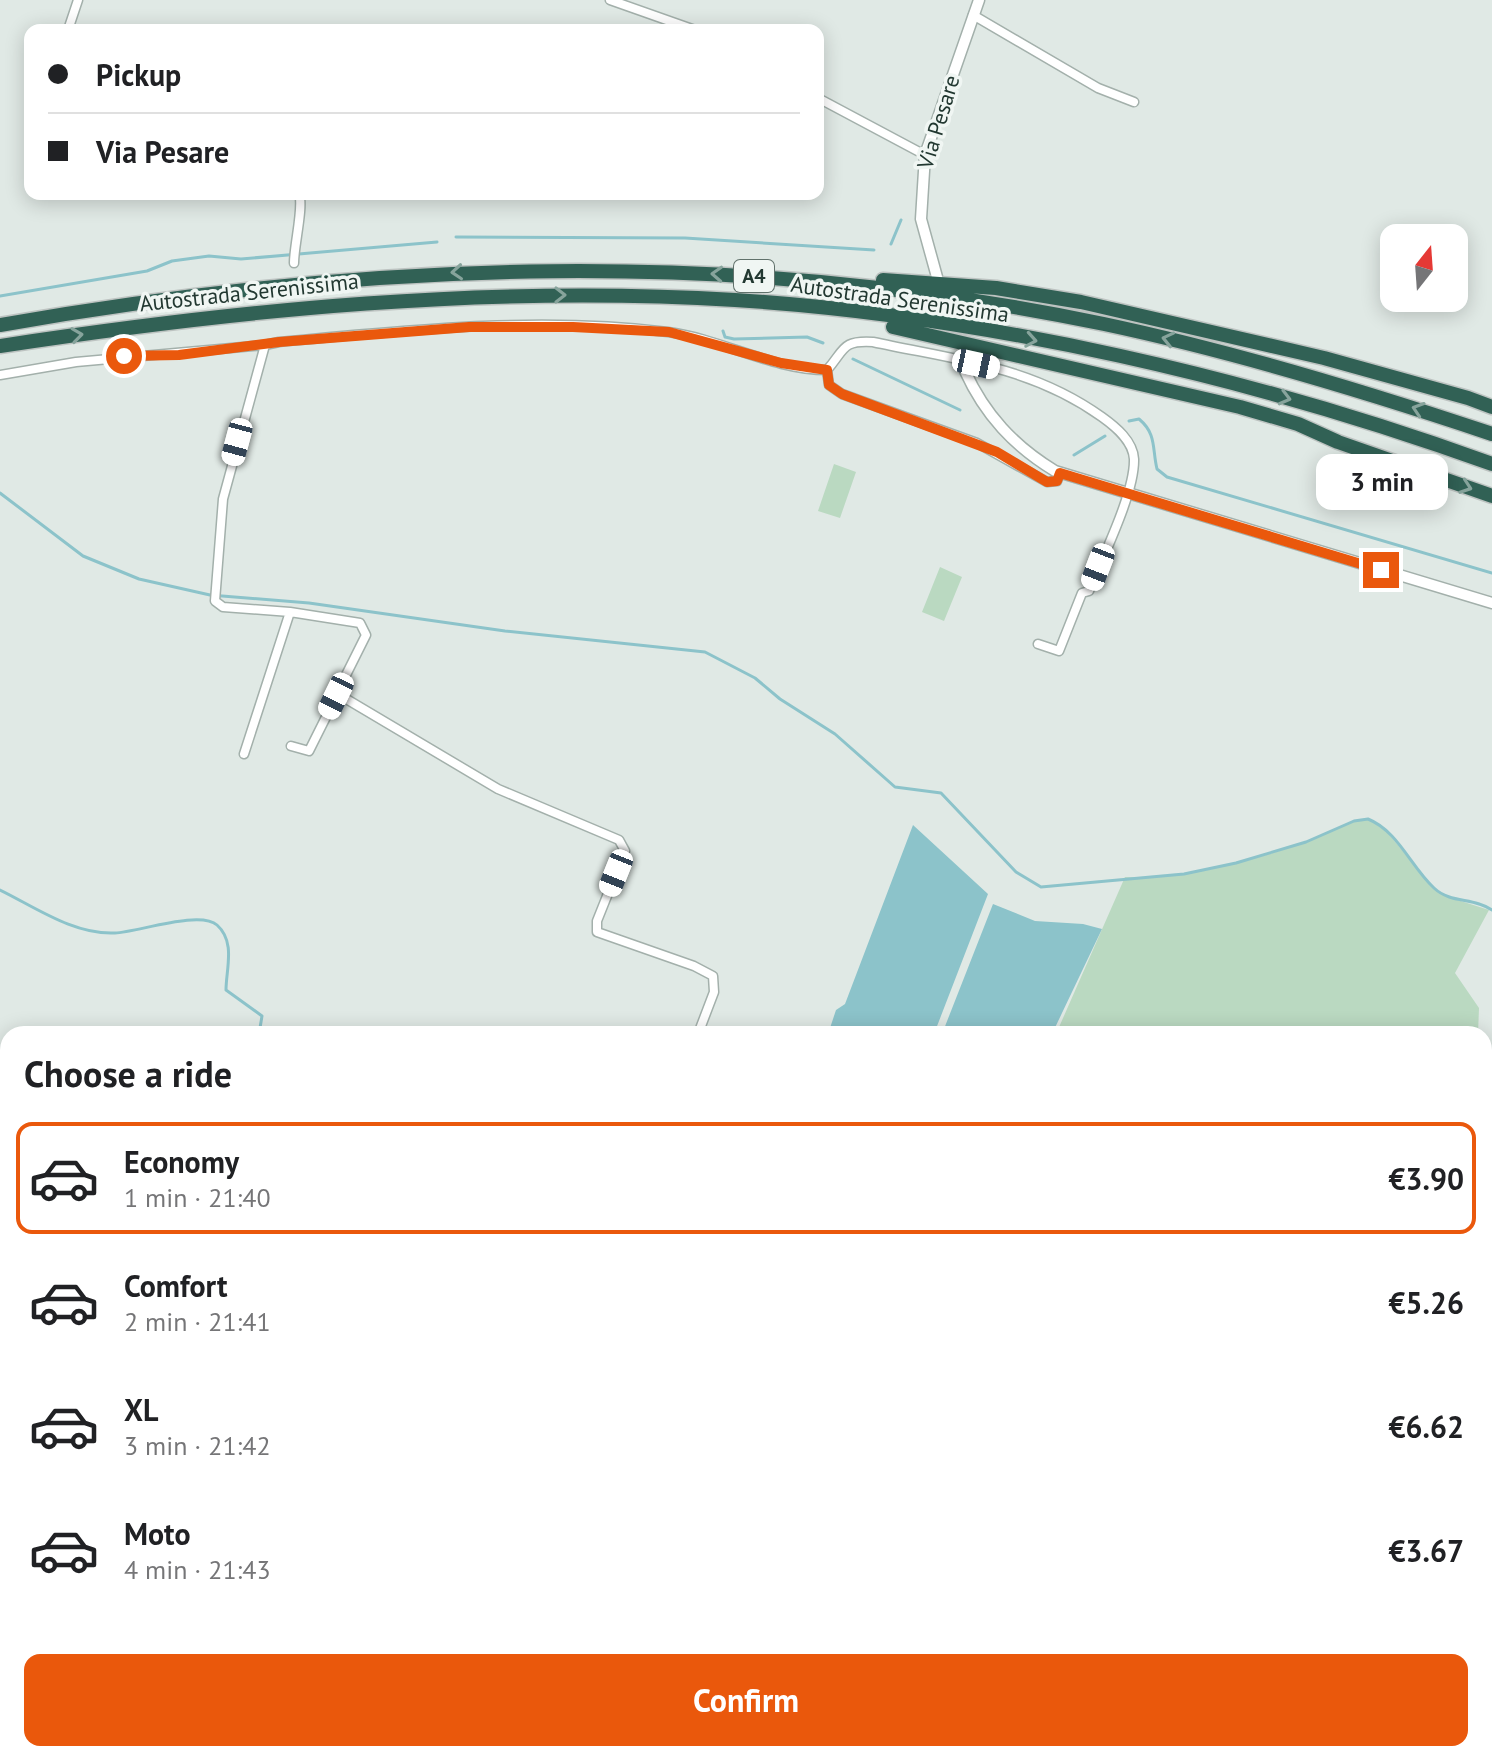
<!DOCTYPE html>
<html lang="en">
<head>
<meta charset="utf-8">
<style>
  :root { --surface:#fff; --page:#f2f2f2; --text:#202124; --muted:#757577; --line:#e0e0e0; --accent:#ea580c }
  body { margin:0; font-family:"PT Sans",sans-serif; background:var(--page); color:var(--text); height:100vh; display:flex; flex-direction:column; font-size:30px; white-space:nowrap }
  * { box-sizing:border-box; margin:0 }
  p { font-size:26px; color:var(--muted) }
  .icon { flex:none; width:44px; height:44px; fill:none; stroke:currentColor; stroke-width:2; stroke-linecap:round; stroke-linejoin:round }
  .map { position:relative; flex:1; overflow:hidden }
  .drawer { position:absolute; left:0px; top:1026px; width:1492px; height:736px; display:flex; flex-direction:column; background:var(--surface); border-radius:24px 24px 0 0; box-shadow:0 4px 20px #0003 }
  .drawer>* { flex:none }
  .top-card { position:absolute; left:24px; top:24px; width:800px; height:176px; border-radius:16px; box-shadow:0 4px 20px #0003; display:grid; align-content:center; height:176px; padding:0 24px; background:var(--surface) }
  .needle { width:52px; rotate:17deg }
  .buttons { position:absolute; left:1380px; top:224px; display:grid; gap:16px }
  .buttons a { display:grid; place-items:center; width:88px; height:88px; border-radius:16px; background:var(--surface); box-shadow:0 4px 20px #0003; font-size:40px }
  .end { position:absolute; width:36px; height:36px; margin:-18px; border:10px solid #ea580c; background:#fff; box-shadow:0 0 0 4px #fff }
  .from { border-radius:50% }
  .bubble { position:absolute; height:56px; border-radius:16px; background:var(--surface); box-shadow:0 4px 20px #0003; font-size:26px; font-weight:700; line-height:56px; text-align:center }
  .car { position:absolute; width:24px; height:48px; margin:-24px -12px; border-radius:10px; box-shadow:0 0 6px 2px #0007; background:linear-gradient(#fff 24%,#345 0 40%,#fff 0 76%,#345 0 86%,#fff 0) }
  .top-card b { display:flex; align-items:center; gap:28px; height:76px; font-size:30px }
  .top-card b+b { border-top:2px solid var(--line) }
  .top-card i { width:20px; height:20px; background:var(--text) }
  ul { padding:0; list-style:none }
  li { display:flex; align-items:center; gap:24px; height:112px; margin:0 16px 12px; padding:0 8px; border:4px solid transparent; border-radius:16px }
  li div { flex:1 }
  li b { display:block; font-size:30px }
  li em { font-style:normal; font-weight:700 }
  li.active { border-color:var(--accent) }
  li>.icon { width:72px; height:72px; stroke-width:1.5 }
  h2 { padding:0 24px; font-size:36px; line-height:96px }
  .cta { display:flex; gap:16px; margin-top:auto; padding:16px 24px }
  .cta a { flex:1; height:92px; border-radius:16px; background:var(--accent); color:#fff; font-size:32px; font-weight:700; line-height:92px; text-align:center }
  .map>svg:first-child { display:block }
  .green { fill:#bad9c1 }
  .water { fill:#8cc3ca }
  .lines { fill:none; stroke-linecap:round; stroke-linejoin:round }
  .stream { stroke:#8cc3ca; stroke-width:3 }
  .tertiary-tunnel { stroke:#bac6c1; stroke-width:10; stroke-dasharray:10 5; stroke-linecap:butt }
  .minor-casing { stroke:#a3b0ab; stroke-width:11 }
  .tertiary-casing { stroke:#a3b0ab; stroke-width:13 }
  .motorway-casing { stroke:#bdc3c1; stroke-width:17 }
  .minor { stroke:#fff; stroke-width:8 }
  .tertiary { stroke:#fff; stroke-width:10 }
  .motorway { stroke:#316155; stroke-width:14 }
  .oneway { stroke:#87a49c }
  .route { stroke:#ea580c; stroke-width:10 }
  .labels { text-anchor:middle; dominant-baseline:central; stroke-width:7; stroke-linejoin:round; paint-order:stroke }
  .shield { fill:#f0f6f3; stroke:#60716b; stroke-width:2 }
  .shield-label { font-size:20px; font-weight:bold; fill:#223831 }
  .street-label { font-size:22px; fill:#223831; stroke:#f0f6f3 }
</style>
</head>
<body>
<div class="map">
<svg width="1492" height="1762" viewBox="0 0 1492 1762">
  <rect width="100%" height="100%" fill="#e0e9e5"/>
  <path class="green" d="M 834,464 L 856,472 L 840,518 L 818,511 Z
    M 940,567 L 962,577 L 944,621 L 922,612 Z
    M 1368,819 L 1386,831 L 1435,889 L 1445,896 L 1489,910 L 1455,973 L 1479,1008 L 1478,1034 L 1056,1034 L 1125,877 C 1185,880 1247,862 1303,843 C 1325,836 1345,820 1368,819 Z
    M 1484,1124 L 1492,1145 L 1492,1314 L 1484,1346 Z
    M 858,1754 L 1345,1754 L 1342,1762 L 855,1762 Z"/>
  <path class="water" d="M 913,825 L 988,894 L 934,1034 L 828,1034 L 836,1010 L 845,1004 Z
    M 993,904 L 1035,921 L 1083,924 L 1102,929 L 1052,1034 L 942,1034 Z"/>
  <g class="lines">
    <path class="stream" d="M 456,237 L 685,238 L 874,250
      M 891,244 L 901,220
      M 0,296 L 147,271 L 172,261 L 209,256 L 241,259 L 437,242
      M 723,331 L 725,337 L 734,339 L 807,337 L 823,343
      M 853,359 L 960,410
      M 1129,421 L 1139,419 C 1157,434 1152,449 1157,469 L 1167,477 L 1492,573
      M 1074,455 L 1105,436
      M 0,493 L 83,556 L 139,579 L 210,595 L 309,603 L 505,631 L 705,652 L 755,678 L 780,699 L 835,734 L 895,787 L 941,793 L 1016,872 L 1041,887 L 1184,874 L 1236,863 L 1306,842 L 1354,821 L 1368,819 C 1398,831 1411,867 1434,888 C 1451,904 1473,897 1492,910
      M 0,890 C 35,907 74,935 115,933 C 138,932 200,910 217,925 C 236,942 226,969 226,990 L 262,1016 L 259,1034
      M 1099,1754 L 1101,1762"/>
    <path class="tertiary-tunnel" d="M 942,294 L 965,371"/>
    <defs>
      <path id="minor" d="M 610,0 L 695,30
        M 973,15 L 1098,88 L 1134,102
        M 68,30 L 78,0
        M 818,98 L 925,155
        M 294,263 C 294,245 304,206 299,194
        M 827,370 L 829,385 L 842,394 L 977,443 L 1047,482 L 1057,481 L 1060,473
        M 0,375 L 76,362 L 265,345
        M 291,746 L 309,751 L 341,687
        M 244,754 L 290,612
        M 698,1034 L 714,992 L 713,976 L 694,966 L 597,932 L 597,921 L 625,851 L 619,840 L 498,789 L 343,697 L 344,679 L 366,635 L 360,623 L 290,612 L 223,607 L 215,601 L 223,499 L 265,345 L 279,342 C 407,330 539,316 668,332 C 722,339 772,370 827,370 C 845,350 841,340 873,342 C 956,360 1031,366 1102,417 C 1116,427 1133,441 1134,459 C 1135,493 1102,558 1089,591 L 1082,593 L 1059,651 L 1038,644
        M 0,1639 L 8,1643
        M 192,1762 L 194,1754"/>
      <path id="tertiary" d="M 937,277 L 921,219 L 925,155 L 979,0
        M 965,371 C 985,415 1014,446 1055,471 L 1492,603
        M 1484,1350 L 1492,1326
        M 1346,1762 L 1349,1754"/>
      <path id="motorway" d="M 883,280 L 996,288 L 1081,302 L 1324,358 L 1468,398 L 1492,407
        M 0,325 C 370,260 734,247 1104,324 C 1236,352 1364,391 1492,434
        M 893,327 L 1240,407 L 1298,424 L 1338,442 L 1492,496
        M 0,346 C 244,309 488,285 735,300 C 988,316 1255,378 1492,464"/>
    </defs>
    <use href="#minor" class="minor-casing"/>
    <use href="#tertiary" class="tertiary-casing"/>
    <use href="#motorway" class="motorway-casing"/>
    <use href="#minor" class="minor"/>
    <use href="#tertiary" class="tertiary"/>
    <use href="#motorway" class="motorway"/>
  </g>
  <defs><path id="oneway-chevron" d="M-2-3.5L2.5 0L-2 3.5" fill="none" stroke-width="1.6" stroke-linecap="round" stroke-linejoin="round" transform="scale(2)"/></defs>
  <g class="oneway">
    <use href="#oneway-chevron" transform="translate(457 272) rotate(176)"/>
    <use href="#oneway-chevron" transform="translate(717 274) rotate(-177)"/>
    <use href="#oneway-chevron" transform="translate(560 295)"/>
    <use href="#oneway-chevron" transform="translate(77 335) rotate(-8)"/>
    <use href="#oneway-chevron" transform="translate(1168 339) rotate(-167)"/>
    <use href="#oneway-chevron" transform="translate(1031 340) rotate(10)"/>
    <use href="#oneway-chevron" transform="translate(1285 398) rotate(15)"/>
    <use href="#oneway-chevron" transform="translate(1418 409) rotate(-162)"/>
    <use href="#oneway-chevron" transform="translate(1466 487) rotate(19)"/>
  </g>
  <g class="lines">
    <path class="route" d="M 124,356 L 179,355 L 279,342 L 469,327 L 573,327 L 669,332 L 781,363 L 827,370 L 829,385 L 842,394 L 997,452 L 1047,482 L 1057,481 L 1060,473 L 1381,570"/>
  </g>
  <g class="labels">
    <rect class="shield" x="734" y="260" width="40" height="32" rx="6"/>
    <g class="shield-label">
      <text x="754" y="276">A4</text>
    </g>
    <g class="street-label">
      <text transform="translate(938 122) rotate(-73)">Via Pesare</text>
      <text transform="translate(249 292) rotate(-6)">Autostrada Serenissima</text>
      <text transform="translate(900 299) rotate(8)">Autostrada Serenissima</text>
    </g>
  </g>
</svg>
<div class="buttons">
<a><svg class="needle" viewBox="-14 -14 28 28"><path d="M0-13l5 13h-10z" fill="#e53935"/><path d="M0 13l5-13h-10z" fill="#757577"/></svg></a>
</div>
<i class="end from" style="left:124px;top:356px"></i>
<i class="end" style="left:1381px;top:570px"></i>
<div class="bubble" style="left:1316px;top:454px;width:132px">3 min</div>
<i class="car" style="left:976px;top:364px;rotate:102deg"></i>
<i class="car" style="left:237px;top:442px;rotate:195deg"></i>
<i class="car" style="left:1098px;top:567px;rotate:201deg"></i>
<i class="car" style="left:336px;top:696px;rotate:206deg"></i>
<i class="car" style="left:616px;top:873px;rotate:202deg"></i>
<div class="top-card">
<b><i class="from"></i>Pickup</b>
<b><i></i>Via Pesare</b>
</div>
<section class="drawer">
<h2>Choose a ride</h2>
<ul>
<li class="active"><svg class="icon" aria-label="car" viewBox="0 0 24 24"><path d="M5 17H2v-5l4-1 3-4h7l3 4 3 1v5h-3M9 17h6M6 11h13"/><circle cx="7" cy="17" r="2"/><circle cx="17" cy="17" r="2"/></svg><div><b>Economy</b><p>1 min · 21:40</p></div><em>€3.90</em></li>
<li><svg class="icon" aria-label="car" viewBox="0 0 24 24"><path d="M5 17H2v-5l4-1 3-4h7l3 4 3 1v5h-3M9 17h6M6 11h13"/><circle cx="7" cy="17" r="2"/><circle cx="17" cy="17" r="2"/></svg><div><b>Comfort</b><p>2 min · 21:41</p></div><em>€5.26</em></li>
<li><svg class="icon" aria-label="car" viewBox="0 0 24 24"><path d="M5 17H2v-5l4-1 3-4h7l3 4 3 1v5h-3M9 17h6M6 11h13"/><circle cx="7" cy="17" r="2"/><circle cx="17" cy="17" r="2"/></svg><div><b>XL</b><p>3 min · 21:42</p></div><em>€6.62</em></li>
<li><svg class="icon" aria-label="car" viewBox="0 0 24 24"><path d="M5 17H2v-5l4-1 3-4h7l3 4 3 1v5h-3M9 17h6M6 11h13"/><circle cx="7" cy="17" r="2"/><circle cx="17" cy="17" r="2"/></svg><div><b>Moto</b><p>4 min · 21:43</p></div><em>€3.67</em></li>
</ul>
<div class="cta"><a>Confirm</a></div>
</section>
</div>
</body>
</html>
